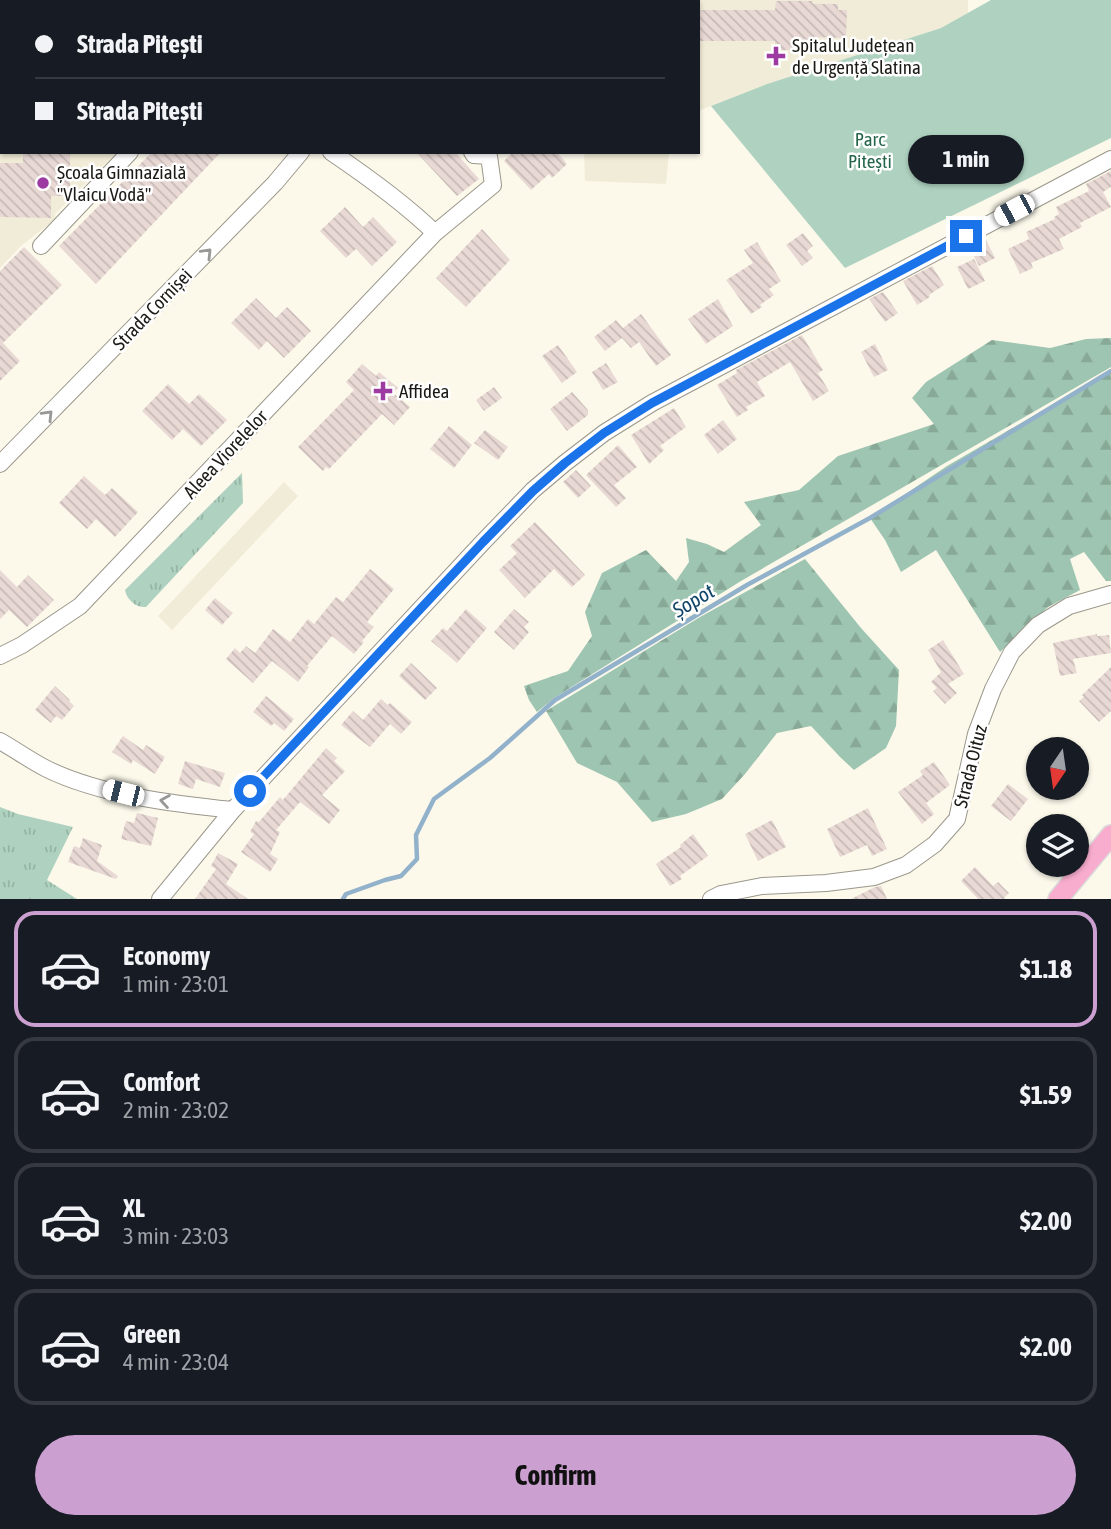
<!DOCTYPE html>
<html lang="en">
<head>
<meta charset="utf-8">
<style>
  :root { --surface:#171b24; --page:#20242c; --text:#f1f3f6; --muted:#9ea1a6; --line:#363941; --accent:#cba0d0 }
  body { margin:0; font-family:"Asap Condensed",sans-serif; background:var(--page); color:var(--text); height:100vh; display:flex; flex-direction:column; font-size:26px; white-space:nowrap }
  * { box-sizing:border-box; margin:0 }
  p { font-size:23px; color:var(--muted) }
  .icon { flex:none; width:38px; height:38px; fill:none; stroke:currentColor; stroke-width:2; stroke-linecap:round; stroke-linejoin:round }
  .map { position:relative; height:899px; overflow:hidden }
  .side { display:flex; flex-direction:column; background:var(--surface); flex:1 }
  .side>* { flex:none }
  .hud { position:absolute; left:0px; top:0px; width:700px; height:154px; box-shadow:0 2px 5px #0004; display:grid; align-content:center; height:154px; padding:0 35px; background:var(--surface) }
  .needle { width:46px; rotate:193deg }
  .controls { position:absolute; left:1026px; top:737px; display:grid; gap:14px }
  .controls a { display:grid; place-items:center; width:63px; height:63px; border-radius:50%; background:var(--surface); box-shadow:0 2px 5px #0004; font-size:35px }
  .end { position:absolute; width:32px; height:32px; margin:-16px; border:9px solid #1a73e8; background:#fff; box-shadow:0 0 0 4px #fff }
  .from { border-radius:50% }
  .bubble { position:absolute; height:49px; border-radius:24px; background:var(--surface); box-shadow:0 2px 5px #0004; font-size:23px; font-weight:700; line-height:49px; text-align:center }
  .car { position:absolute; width:21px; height:42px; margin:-21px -10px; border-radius:9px; box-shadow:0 0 5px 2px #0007; background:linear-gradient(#fff 24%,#345 0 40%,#fff 0 76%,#345 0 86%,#fff 0) }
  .hud b { display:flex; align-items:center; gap:24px; height:66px; font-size:26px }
  .hud b+b { border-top:2px solid var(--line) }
  .hud i { width:18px; height:18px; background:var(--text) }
  ul { padding:12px 0 0; list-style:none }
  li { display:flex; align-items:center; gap:21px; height:116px; margin:0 14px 10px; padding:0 21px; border:4px solid var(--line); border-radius:21px }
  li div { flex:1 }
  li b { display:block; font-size:26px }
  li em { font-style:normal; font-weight:700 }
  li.on { border-color:var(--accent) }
  li>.icon { width:63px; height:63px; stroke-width:1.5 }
  .cta { display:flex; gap:14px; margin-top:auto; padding:14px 35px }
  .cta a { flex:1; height:80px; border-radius:42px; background:var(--accent); color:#111; font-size:28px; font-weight:700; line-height:80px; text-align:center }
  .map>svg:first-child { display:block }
  .built { fill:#f1ecd7 }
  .grass { fill:url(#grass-tufts) }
  .forest { fill:url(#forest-firs) }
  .park { fill:#afd2c0 }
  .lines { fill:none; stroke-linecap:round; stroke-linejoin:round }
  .stream { stroke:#92b1ca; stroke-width:4.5 }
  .building { fill:url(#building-back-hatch) }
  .minor-casing { stroke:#9a978b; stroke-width:18 }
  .major-casing { stroke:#dbdada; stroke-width:22 }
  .minor { stroke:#fff; stroke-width:16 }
  .major { stroke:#f9adce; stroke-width:19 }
  .oneway { stroke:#989896 }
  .route { stroke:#1a73e8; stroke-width:9 }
  .poi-dot { fill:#9c3aa2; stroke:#fff; stroke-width:2.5 }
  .labels { text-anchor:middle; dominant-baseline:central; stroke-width:5; stroke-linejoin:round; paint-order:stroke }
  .poi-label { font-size:19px; fill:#1b1a15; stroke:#fff; text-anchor:start }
  .park-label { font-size:19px; fill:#25664b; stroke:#fff }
  .street-label { font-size:19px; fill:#1b1a15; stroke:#fff }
  .water-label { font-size:21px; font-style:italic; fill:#124669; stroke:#fff }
</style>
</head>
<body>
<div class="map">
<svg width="1111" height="899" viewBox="0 0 1111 899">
  <defs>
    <pattern id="grass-tufts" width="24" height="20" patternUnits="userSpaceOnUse" patternTransform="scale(1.75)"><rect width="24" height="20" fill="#afd2c0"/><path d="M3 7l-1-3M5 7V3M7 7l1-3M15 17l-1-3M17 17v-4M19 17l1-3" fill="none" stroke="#96b4a4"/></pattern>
    <pattern id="forest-firs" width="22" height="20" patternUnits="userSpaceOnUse" patternTransform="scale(1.75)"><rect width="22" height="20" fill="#9ec5b1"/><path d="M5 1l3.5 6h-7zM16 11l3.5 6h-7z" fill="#88a997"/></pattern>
    <pattern id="building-back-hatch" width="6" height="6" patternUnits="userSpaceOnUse" patternTransform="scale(1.75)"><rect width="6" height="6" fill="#e9d9d5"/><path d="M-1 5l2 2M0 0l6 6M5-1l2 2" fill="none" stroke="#c7bab6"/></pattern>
  </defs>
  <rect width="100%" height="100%" fill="#fcf9eb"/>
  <path class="built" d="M 576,0 L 968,0 L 968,13 L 941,28 L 767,84 L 698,111 L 698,2 L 576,2 Z
    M 0,60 L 2,60 L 2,152 L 117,152 L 55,214 L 56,219 L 22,245 L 0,268 Z
    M 584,152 L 669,152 L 666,184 L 585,181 Z
    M 284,482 L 298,496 L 172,630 L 158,616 Z"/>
  <path class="grass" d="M 242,473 L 243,503 L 146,607 C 136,608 127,600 125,590 Z
    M 0,807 L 18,814 L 73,827 L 47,880 L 77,899 L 0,899 Z"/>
  <path class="forest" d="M 1111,338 L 1111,367 L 741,581 L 554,698 L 537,712 L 529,700 L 524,686 L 568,671 L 592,636 L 585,612 L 602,573 L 646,550 L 676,581 L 689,562 L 686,538 L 707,544 L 724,552 L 761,525 L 744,502 L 799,490 L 838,456 L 934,424 L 912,398 L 926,382 L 992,340 L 1050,348 L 1086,339 Z
    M 1111,371 L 1111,581 L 1106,581 L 1084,552 L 1070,559 L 1080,590 L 1048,607 L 1000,652 L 936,550 L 901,572 L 885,540 L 870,518 L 947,466 Z
    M 805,559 L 861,628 L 899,670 L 896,726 L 886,748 L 854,770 L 840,757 L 811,726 L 777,733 L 745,774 L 722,799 L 686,814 L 652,822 L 617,782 L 577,763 L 546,711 L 700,617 Z"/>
  <path class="park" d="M 991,0 L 1111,0 L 1111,138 L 845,268 L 711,106 L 767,84 L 941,28 Z"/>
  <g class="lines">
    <path class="stream" d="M 343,899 L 346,894 L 385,880 L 401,876 L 417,859 L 416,835 L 434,799 L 490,758 L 555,700 L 747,585 L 870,518 L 1111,371"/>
  </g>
  <path class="building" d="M 776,1 L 812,1 L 813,4 L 838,4 L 838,10 L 847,10 L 846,38 L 812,37 L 812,50 L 775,50 L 775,41 L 698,41 L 698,10 L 775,10 Z
    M 23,152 L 70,152 L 70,196 L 51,196 L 51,218 L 0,217 L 0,163 L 23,163 Z
    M 152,152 L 221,152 L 96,284 L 59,246 Z
    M 416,152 L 455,152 L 479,179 L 457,196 Z
    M 513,152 L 557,152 L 567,164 L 552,178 L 549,174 L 531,190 L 504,161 Z
    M 1111,171 L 1111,187 L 1103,192 L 1111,207 L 1080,223 L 1082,227 L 1059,239 L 1064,249 L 1031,263 L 1033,268 L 1020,274 L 1008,249 L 1029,239 L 1026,232 L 1055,219 L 1054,217 L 1059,214 L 1056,207 L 1089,191 L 1086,184 Z
    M 345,207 L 363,227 L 373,217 L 397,242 L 372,266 L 356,249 L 346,258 L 320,231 Z
    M 482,229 L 510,260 L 466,307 L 436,278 Z
    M 803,233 L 813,246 L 807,251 L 813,258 L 802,266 L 786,245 Z
    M 985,238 L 995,258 L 979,266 L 969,246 Z
    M 757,242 L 781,281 L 769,289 L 774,295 L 760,305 L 762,307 L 751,314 L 726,280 L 753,263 L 744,250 Z
    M 24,247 L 62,285 L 3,343 L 20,361 L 0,381 L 0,271 Z
    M 974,259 L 985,281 L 968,289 L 957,267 Z
    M 932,266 L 944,285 L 929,295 L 930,297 L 917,305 L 903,281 Z
    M 883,292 L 898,313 L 885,322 L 869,299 Z
    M 256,298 L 276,318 L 287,307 L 311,331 L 284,358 L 267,341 L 259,350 L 231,323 Z
    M 718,299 L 733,326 L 706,344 L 688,319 Z
    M 641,314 L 671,355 L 656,366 L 639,342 L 631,348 L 622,338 L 605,351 L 594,337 L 616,320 L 623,328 Z
    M 802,335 L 823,370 L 818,373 L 829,391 L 813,401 L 790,362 L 757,382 L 765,396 L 746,407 L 748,410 L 737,417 L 717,385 L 737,373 L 736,370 Z
    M 875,344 L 888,370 L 874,377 L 861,352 Z
    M 558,345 L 577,372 L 562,383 L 542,356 Z
    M 606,363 L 618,382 L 603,390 L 592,372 Z
    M 362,364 L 376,376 L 379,372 L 398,388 L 393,393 L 410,407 L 394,425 L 382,414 L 329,469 L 326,467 L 323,471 L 298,447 L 354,390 L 346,382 Z
    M 168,384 L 189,404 L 199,394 L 227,420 L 201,446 L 183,429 L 172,440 L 142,411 Z
    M 494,387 L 502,398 L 484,411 L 476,400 Z
    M 572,392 L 588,410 L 588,415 L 567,431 L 550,409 Z
    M 674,408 L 686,427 L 660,446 L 664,450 L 649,464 L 631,435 Z
    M 723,420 L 737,439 L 718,454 L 704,435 Z
    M 449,426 L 472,445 L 454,468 L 430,449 Z
    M 485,430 L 508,447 L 498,460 L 474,443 Z
    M 618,445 L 637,467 L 614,485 L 626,498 L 616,507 L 586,475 Z
    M 576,470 L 591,486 L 578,498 L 563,482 Z
    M 84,476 L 105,495 L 112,488 L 138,512 L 115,537 L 96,519 L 87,529 L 59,503 Z
    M 535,522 L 585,575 L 572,587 L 554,569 L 525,598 L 499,570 L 517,553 L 510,546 Z
    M 370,569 L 394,589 L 367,622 L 374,627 L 362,641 L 364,642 L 354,654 L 332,636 L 307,666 L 309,667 L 298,682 L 272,661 L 253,683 L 226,659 L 235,648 L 240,653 L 246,646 L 255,653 L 273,629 L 290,642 L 308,619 L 314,624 L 336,597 L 343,602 Z
    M 0,570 L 17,587 L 28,575 L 54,600 L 27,627 L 9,610 L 0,619 Z
    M 215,598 L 233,613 L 222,625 L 205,610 Z
    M 466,609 L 487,628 L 457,663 L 431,641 L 443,628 L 447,631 Z
    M 514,609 L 529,622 L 524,627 L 529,632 L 514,650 L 494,632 Z
    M 1097,634 L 1097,636 L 1109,635 L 1111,653 L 1073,659 L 1077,673 L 1060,676 L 1053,643 Z
    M 943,640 L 964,674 L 948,684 L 957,693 L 945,704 L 933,691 L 937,688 L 931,682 L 941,672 L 928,650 Z
    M 411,663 L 437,688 L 425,700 L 399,676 Z
    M 1111,667 L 1111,711 L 1099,722 L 1079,701 L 1084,697 L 1082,695 Z
    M 55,686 L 70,700 L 69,701 L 74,706 L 62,720 L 56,716 L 51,723 L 35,710 Z
    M 266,696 L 294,719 L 284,731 L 274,723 L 271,726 L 253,712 Z
    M 381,699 L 388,705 L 390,703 L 412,722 L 401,734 L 390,724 L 370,747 L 341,725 L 353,711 L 363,720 Z
    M 123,736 L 143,750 L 146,745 L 165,757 L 155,774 L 133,760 L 131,764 L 112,752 Z
    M 326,748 L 337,758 L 334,761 L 345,771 L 322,795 L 340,810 L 329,824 L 300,802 L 276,830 L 280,832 L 270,854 L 278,859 L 270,872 L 241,852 L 254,834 L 250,832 L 256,821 L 259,822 L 280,797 L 283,800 Z
    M 185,761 L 225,773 L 220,787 L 196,779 L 193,789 L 178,784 Z
    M 934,762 L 950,785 L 926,803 L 934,814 L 922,824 L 898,792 L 923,775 L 920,771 Z
    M 1008,784 L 1028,799 L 1011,821 L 991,806 Z
    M 868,808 L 887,849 L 872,856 L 867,845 L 840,857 L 827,829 Z
    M 137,813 L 158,818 L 151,846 L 121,839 L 126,821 L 134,823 Z
    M 772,820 L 786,847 L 758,861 L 745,834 Z
    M 693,834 L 708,856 L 680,876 L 682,879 L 670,886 L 656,864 L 681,847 L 680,845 Z
    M 83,838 L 102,845 L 97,861 L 118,876 L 116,879 L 68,862 L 74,846 L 80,848 Z
    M 218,853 L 238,864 L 226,884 L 248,899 L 195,899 L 216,869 L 211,866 Z
    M 975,867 L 993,886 L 998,882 L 1009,893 L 1004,898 L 1005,899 L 978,899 L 961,881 Z
    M 881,886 L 887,899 L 851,899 L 875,887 Z"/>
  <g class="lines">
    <defs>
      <path id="minor" d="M 156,0 L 156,2
        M 340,0 L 340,2
        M 564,0 L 564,2
        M 642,0 L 642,2
        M 456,2 L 456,0
        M 0,56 L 2,56
        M 435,233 L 493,185 L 489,156 L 474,155 L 472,152
        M 41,246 L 130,152
        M 0,464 L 275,183 L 301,152
        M 0,656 L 22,645 L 80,606 L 435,233 C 403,202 368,177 331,152
        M 0,741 C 16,750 31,761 47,769 C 100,795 174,804 233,810
        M 160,899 L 233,810 L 483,542 L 533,490 L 565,463 L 604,433 L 652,403 L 1111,159
        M 711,899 L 721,894 L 762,886 L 826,883 L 874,877 L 906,865 L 935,844 L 957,819 L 976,734 L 993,689 L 1012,652 L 1038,625 L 1069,606 L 1111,594"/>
      <path id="major" d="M 1058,899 L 1111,835"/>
    </defs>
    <use href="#minor" class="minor-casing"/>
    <use href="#major" class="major-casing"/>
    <use href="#minor" class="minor"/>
    <use href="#major" class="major"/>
  </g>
  <defs><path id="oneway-chevron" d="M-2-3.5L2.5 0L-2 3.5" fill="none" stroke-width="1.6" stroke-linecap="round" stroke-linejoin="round" transform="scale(1.75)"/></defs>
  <g class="oneway">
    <use href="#oneway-chevron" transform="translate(207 253) rotate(-46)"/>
    <use href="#oneway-chevron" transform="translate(48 415) rotate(-46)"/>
    <use href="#oneway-chevron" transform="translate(165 801) rotate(-171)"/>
  </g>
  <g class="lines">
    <path class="route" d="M 250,791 L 483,542 L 533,491 L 565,463 L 604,433 L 652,403 L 966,236"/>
  </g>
  <g class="poi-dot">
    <path d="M772.5 45.5h7v7h7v7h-7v7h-7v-7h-7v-7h7z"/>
    <circle cx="43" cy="183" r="7"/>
    <path d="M379.5 380.5h7v7h7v7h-7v7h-7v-7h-7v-7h7z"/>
  </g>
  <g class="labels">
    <g class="poi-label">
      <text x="792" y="45">Spitalul Județean<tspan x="792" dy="22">de Urgență Slatina</tspan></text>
      <text x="57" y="172">Școala Gimnazială<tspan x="57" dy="22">"Vlaicu Vodă"</tspan></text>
      <text x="399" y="391">Affidea</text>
    </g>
    <g class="park-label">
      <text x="870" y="139">Parc<tspan x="870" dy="22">Pitești</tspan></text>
    </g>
    <g class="street-label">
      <text transform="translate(152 309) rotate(-46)">Strada Cornișei</text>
      <text transform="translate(225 454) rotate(-47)">Aleea Viorelelor</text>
      <text transform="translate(970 766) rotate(-76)">Strada Oituz</text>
    </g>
    <g class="water-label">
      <text transform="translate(693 600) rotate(-31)">Șopot</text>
    </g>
  </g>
</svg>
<div class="controls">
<a><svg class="needle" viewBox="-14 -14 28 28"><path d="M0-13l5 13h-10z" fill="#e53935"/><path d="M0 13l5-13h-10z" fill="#9ea1a6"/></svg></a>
<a><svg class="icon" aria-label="layers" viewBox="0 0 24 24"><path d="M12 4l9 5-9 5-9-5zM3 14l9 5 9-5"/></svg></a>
</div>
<i class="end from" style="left:250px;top:791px"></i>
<i class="end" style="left:966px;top:236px"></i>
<div class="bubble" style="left:908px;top:135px;width:116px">1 min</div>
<i class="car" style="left:1014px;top:210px;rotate:242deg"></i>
<i class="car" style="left:123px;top:793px;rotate:284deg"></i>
<div class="hud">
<b><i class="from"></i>Strada Pitești</b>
<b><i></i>Strada Pitești</b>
</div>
</div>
<section class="side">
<ul>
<li class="on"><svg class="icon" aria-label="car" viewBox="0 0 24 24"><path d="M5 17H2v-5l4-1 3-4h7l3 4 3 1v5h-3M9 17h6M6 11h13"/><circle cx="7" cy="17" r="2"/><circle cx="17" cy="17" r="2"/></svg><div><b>Economy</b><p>1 min · 23:01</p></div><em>$1.18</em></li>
<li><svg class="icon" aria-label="car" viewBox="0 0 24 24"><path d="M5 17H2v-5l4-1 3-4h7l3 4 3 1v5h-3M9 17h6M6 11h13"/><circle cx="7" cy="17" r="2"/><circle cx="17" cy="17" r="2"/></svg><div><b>Comfort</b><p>2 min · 23:02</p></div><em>$1.59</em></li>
<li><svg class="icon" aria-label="car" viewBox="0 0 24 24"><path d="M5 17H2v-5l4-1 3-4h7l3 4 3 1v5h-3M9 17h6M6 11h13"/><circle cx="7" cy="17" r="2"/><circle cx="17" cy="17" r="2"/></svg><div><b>XL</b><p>3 min · 23:03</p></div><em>$2.00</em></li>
<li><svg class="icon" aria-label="car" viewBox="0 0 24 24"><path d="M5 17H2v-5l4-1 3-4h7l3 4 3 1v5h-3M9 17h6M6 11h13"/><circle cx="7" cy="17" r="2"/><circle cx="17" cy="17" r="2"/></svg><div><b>Green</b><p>4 min · 23:04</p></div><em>$2.00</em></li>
</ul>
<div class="cta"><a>Confirm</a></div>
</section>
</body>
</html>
